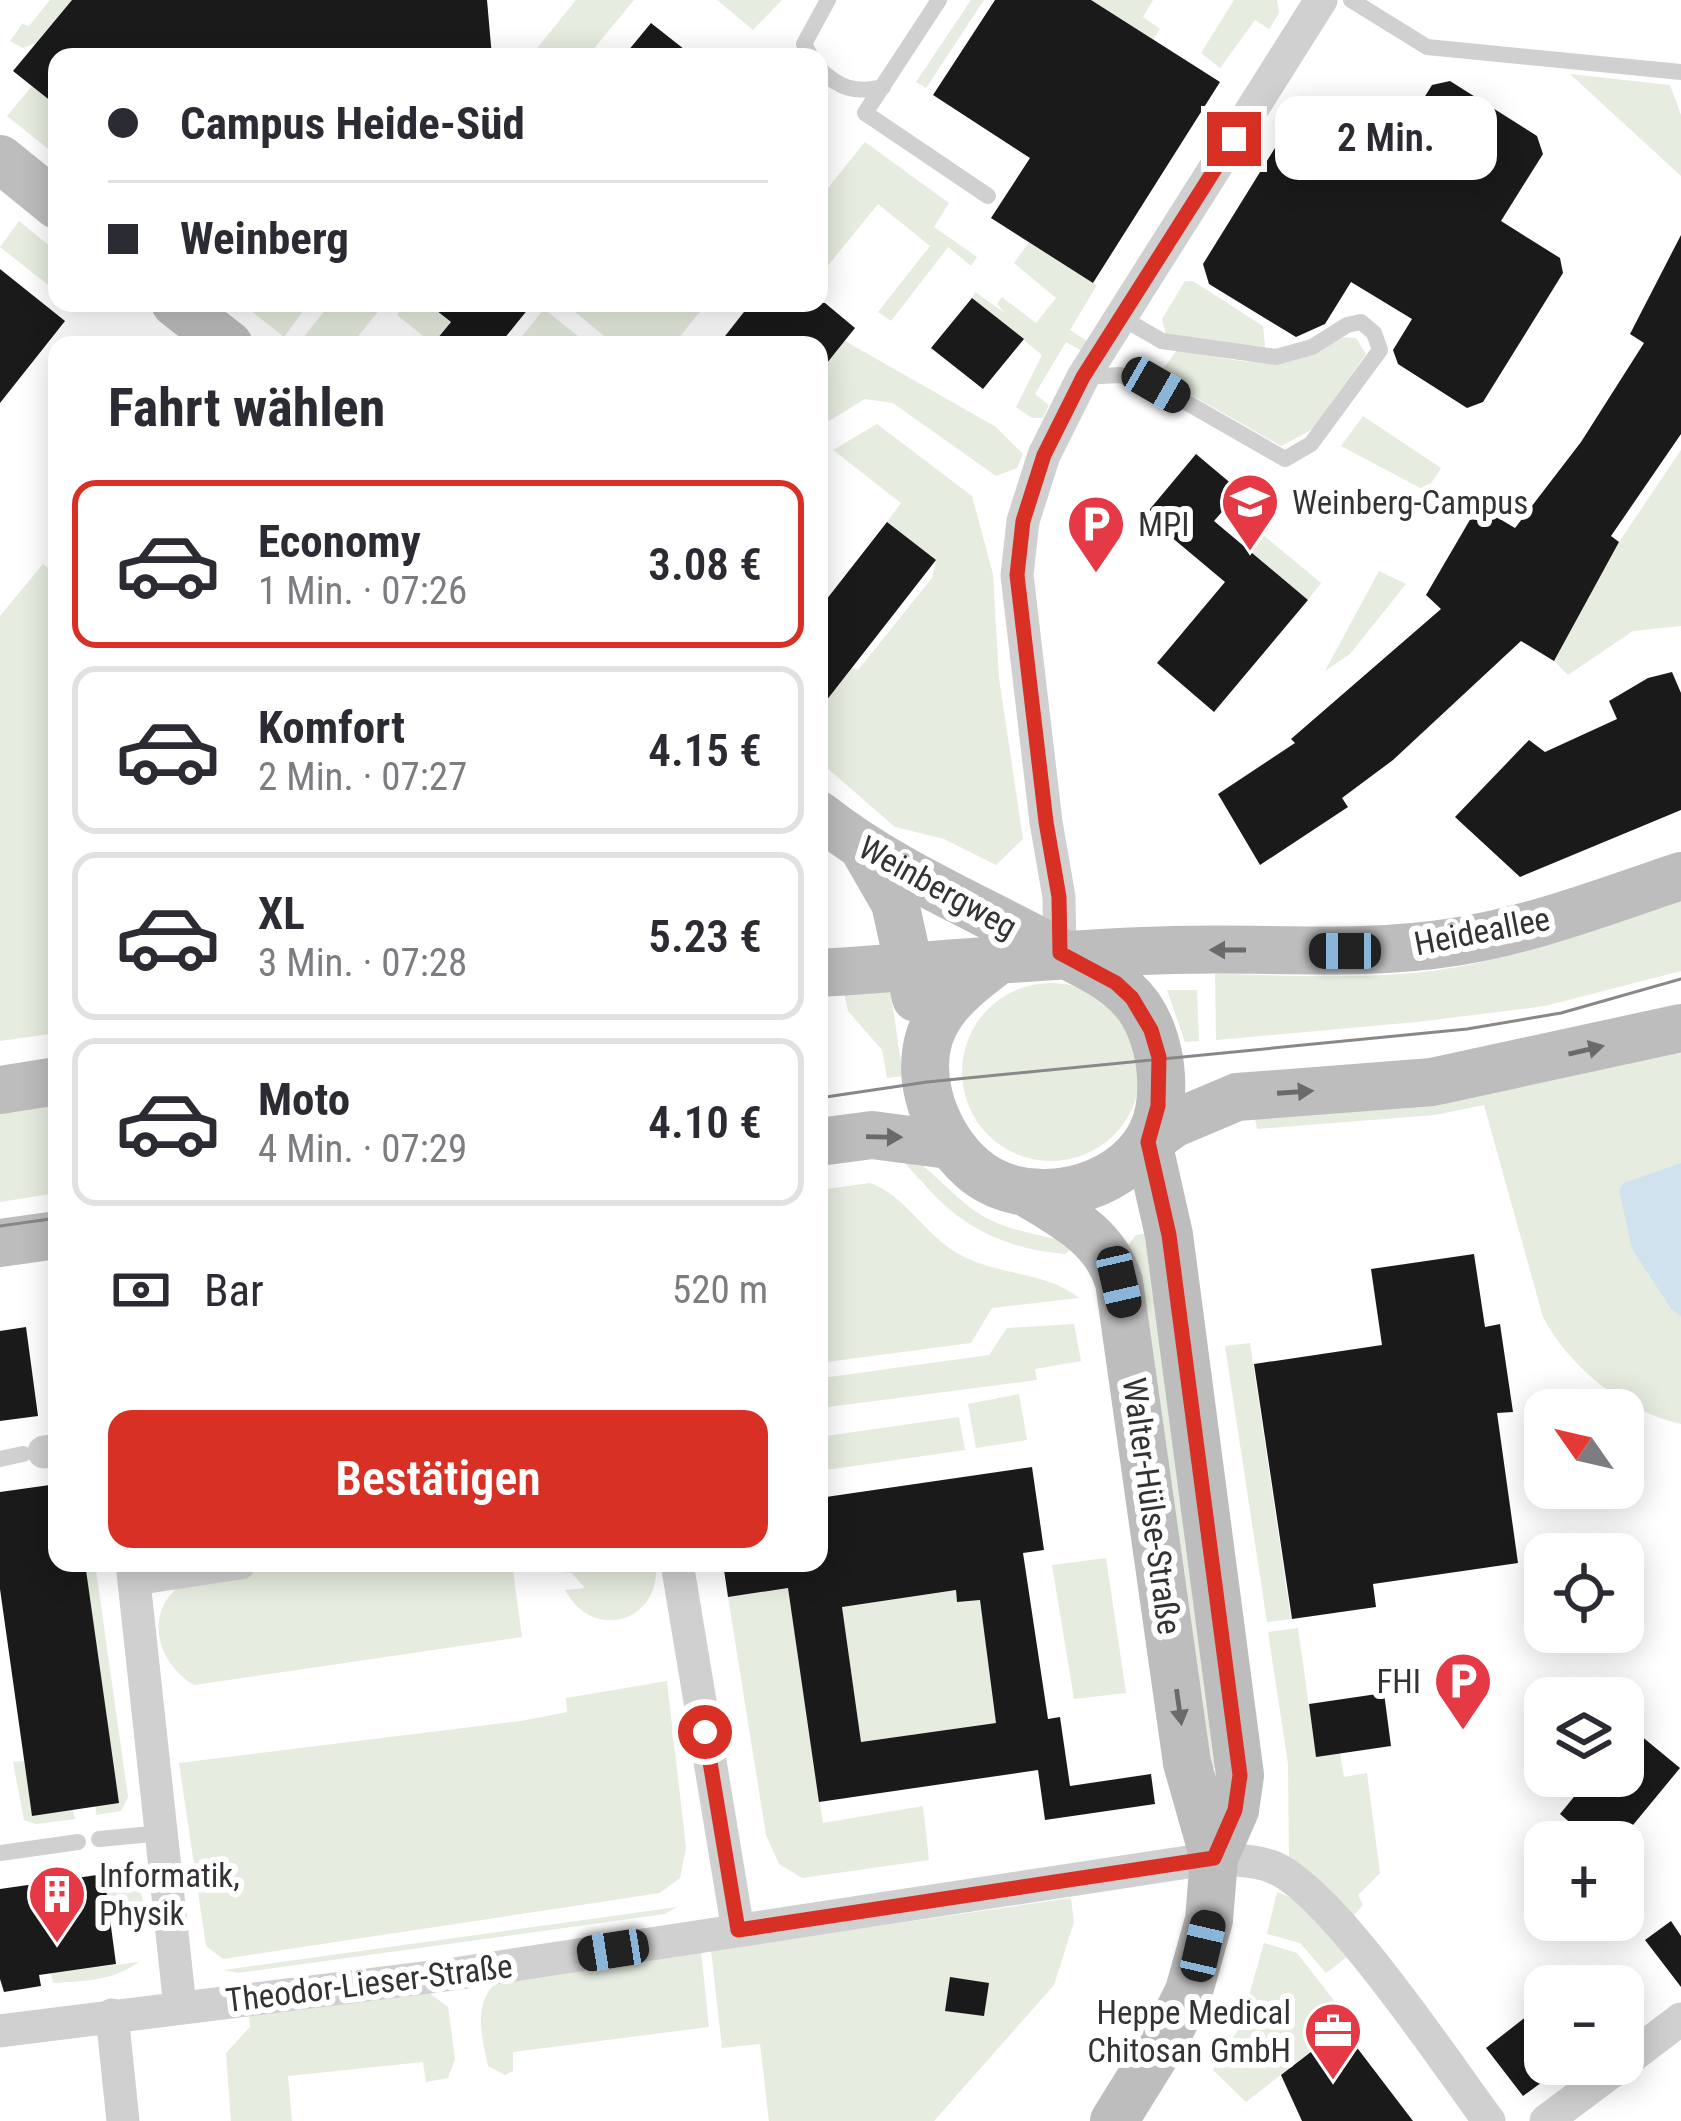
<!DOCTYPE html>
<html lang="de">
<head>
<meta charset="utf-8">
<style>
  :root { --surface:#fff; --page:#f2f2f3; --text:#2b2b33; --muted:#7c7c81; --line:#e1e1e2; --accent:#d93025 }
  body { margin:0; font-family:"Roboto Condensed",sans-serif; background:var(--page); color:var(--text); height:100vh; display:flex; flex-direction:column; font-size:45px; white-space:nowrap }
  * { box-sizing:border-box; margin:0 }
  p { font-size:39px; color:var(--muted) }
  .icon { flex:none; width:66px; height:66px; fill:none; stroke:currentColor; stroke-width:2; stroke-linecap:round; stroke-linejoin:round }
  .map { position:relative; flex:1; overflow:hidden }
  .sheet { position:absolute; left:48px; top:336px; width:780px; height:1236px; display:flex; flex-direction:column; background:var(--surface); border-radius:24px; box-shadow:0 6px 30px #0003 }
  .sheet>* { flex:none }
  .hud { position:absolute; left:48px; top:48px; width:780px; height:264px; border-radius:24px; box-shadow:0 6px 30px #0003; display:grid; align-content:center; height:264px; padding:0 60px; background:var(--surface) }
  .needle { width:78px; rotate:304deg }
  .buttons { position:absolute; left:1524px; top:1389px; display:grid; gap:24px }
  .buttons a { display:grid; place-items:center; width:120px; height:120px; border-radius:24px; background:var(--surface); box-shadow:0 6px 30px #0003; font-size:60px }
  .end { position:absolute; width:54px; height:54px; margin:-27px; border:15px solid #d93025; background:#fff; box-shadow:0 0 0 6px #fff }
  .from { border-radius:50% }
  .bubble { position:absolute; height:84px; border-radius:24px; background:var(--surface); box-shadow:0 6px 30px #0003; font-size:39px; font-weight:600; line-height:84px; text-align:center }
  .car { position:absolute; width:36px; height:72px; margin:-36px -18px; border-radius:15px; box-shadow:0 0 9px 3px #0007; background:linear-gradient(#222 24%,#8ab4d8 0 40%,#222 0 76%,#8ab4d8 0 86%,#222 0) }
  .hud b { display:flex; align-items:center; gap:42px; height:114px; font-size:45px }
  .hud b+b { border-top:3px solid var(--line) }
  .hud i { width:30px; height:30px; background:var(--text) }
  ul { padding:0; list-style:none }
  li { display:flex; align-items:center; gap:36px; height:168px; margin:0 24px 18px; padding:0 36px; border:6px solid var(--line); border-radius:24px }
  li div { flex:1 }
  li b { display:block; font-size:45px }
  li em { font-style:normal; font-weight:600 }
  li.current { border-color:var(--accent) }
  li>.icon { width:108px; height:108px; stroke-width:1.5 }
  h2 { padding:0 60px; font-size:54px; line-height:144px }
  .pay { display:flex; align-items:center; gap:30px; height:132px; padding:0 60px; font-size:45px }
  .pay p { margin-inline-start:auto }
  .primary-button { display:flex; gap:24px; margin-top:auto; padding:24px 60px }
  .primary-button a { flex:1; height:138px; border-radius:24px; background:var(--accent); color:#fff; font-size:48px; font-weight:600; line-height:138px; text-align:center }
  .map>svg:first-child { display:block }
  .green { fill:#e6ecdf }
  .water { fill:#cfe2ee }
  .building { fill:#1a1a1a; fill-rule:evenodd }
  .lines { fill:none; stroke-linecap:round; stroke-linejoin:round }
  .lane { stroke:#d0d0d0; stroke-width:16 }
  .street { stroke:#d0d0d0; stroke-width:33 }
  .secondary { stroke:#bdbdbd; stroke-width:48 }
  .tram { stroke:#888; stroke-width:3 }
  .oneway { fill:#6a6a6a }
  .route { stroke:#d93025; stroke-width:15 }
  .labels { text-anchor:middle; dominant-baseline:central; stroke-width:12; stroke-linejoin:round; paint-order:stroke }
  .poi-label { font-size:33px; fill:#333; stroke:#fff; text-anchor:start }
  .street-label { font-size:33px; fill:#333; stroke:#fff }
</style>
</head>
<body>
<div class="map">
<svg width="1681" height="2121" viewBox="0 0 1681 2121">
  <rect width="100%" height="100%" fill="#fff"/>
  <path class="green" d="M 50,0 L 72,0 L 36,43 L 23,48 L 10,41 L 22,24 L 29,26 Z
    M 576,0 L 634,0 L 587,57 L 530,57 Z
    M 717,0 L 782,0 L 753,30 Z
    M 971,0 L 984,0 L 926,88 L 916,82 Z
    M 1091,0 L 1153,0 L 1143,17 L 1160,29 L 1153,39 L 1119,18 L 1051,62 Z
    M 1234,0 L 1277,0 L 1279,13 L 1269,29 L 1255,20 L 1220,68 L 1201,53 Z
    M 1570,74 L 1670,85 L 1681,115 L 1681,176 Z
    M 32,86 L 57,106 L 57,156 L 7,116 Z
    M 865,142 L 949,203 L 934,227 L 977,257 L 971,266 L 948,247 L 891,321 L 878,312 L 930,246 L 878,204 L 826,268 L 819,263 L 819,199 Z
    M 19,221 L 57,252 L 57,292 L 0,247 Z
    M 1029,242 L 1097,285 L 1070,330 L 1090,343 L 1084,352 L 1066,342 L 1035,394 L 1049,405 L 1043,418 L 1032,418 L 1016,407 L 1042,355 L 972,298 L 975,292 L 1005,313 L 997,304 L 1002,297 L 1036,323 L 1056,298 L 1014,263 Z
    M 1185,281 L 1193,281 L 1263,326 L 1265,347 L 1166,335 L 1162,319 Z
    M 255,303 L 293,303 L 303,311 L 284,337 L 250,310 Z
    M 331,303 L 385,303 L 351,345 L 297,345 Z
    M 407,303 L 427,303 L 450,322 L 433,344 L 397,315 Z
    M 564,303 L 707,303 L 673,345 L 615,345 Z
    M 544,309 L 589,345 L 515,345 Z
    M 1337,337 L 1356,338 L 1366,354 L 1313,429 L 1281,446 L 1158,376 L 1177,350 C 1244,361 1277,376 1337,337 Z
    M 845,341 L 996,427 L 1023,454 L 1017,468 L 996,476 L 893,403 L 865,399 L 819,427 L 819,373 Z
    M 1363,416 L 1441,468 L 1426,491 L 1341,446 Z
    M 877,424 L 972,496 L 993,574 L 999,678 L 1023,839 L 996,865 L 944,839 L 895,827 L 819,761 L 819,710 L 852,668 L 858,670 L 932,578 L 936,561 L 887,522 L 901,503 L 833,450 Z
    M 1681,450 L 1681,626 L 1633,631 L 1568,675 L 1554,661 L 1619,542 Z
    M 1262,534 L 1321,583 L 1308,600 L 1249,550 Z
    M 43,564 L 57,575 L 57,1033 L 0,1041 L 0,616 Z
    M 1379,571 L 1406,584 L 1350,654 L 1325,671 Z
    M 1681,888 L 1681,971 L 1545,1006 L 1417,1022 L 1216,1040 L 1215,974 C 1300,975 1388,982 1473,964 C 1543,948 1613,914 1681,888 Z
    M 889,981 L 903,1076 L 887,1078 L 882,1050 L 848,1011 L 842,985 Z
    M962 1072a89 89 0 1 1 178 0a89 89 0 1 1-178 0Z
    M 1167,990 L 1197,990 L 1199,1041 L 1185,1042 Z
    M 1681,1047 L 1681,1424 C 1625,1412 1569,1367 1543,1317 L 1484,1105 L 1435,1115 L 1257,1129 L 1254,1113 Z
    M 57,1094 L 57,1193 L 0,1202 L 0,1103 Z
    M 896,1149 C 929,1164 948,1193 978,1213 C 1009,1233 1043,1234 1077,1245 L 1065,1254 C 1008,1249 963,1229 925,1185 C 914,1173 904,1164 896,1149 Z
    M 870,1183 C 905,1195 924,1234 957,1253 C 995,1276 1046,1271 1079,1298 L 992,1308 L 971,1343 L 819,1363 L 819,1190 Z
    M 1151,1232 L 1226,1768 L 1203,1768 L 1123,1252 L 1136,1235 Z
    M 1074,1324 L 1081,1361 L 1035,1369 L 1037,1380 L 828,1407 L 822,1378 L 989,1355 L 1007,1328 Z
    M 1250,1343 L 1291,1619 L 1267,1622 L 1225,1346 Z
    M 1019,1394 L 1027,1440 L 976,1448 L 968,1404 Z
    M 959,1417 L 965,1450 L 819,1471 L 819,1437 Z
    M 1106,1558 L 1126,1693 L 1074,1699 L 1052,1565 Z
    M 85,1563 L 95,1563 L 128,1797 L 121,1811 L 96,1815 Z
    M 321,1563 L 512,1563 L 522,1637 L 194,1685 C 155,1661 143,1610 185,1582 Z
    M 562,1563 L 656,1563 C 661,1623 593,1642 565,1590 L 585,1588 L 572,1573 L 561,1572 Z
    M 788,1588 L 823,1823 L 923,1806 L 929,1860 L 802,1878 L 779,1864 L 766,1835 L 728,1597 Z
    M 956,1590 L 958,1602 L 980,1600 L 996,1723 L 861,1742 L 842,1607 Z
    M 1298,1628 L 1316,1756 L 1340,1753 L 1344,1777 L 1367,1773 L 1380,1873 L 1358,1895 L 1363,1905 L 1353,1916 L 1326,1886 L 1289,1860 L 1288,1764 L 1268,1632 Z
    M 667,1681 L 686,1848 L 680,1878 L 660,1893 L 223,1959 L 206,1946 L 179,1763 L 521,1721 L 567,1712 L 566,1698 Z
    M 24,1761 L 32,1815 L 73,1810 L 75,1819 L 36,1824 L 24,1820 L 13,1762 Z
    M 103,1866 L 123,1867 C 140,1881 142,1893 145,1914 L 110,1919 Z
    M 1277,1892 L 1301,1902 L 1347,1957 L 1326,1973 L 1300,1943 L 1267,1934 Z
    M 1071,1898 L 1074,1922 L 1054,1985 L 934,2121 L 769,2121 L 760,2044 L 722,2048 L 711,1950 Z
    M 677,1907 L 665,1914 L 238,1973 L 224,1970 Z
    M 1264,1943 L 1297,1953 L 1350,2021 L 1246,2102 L 1213,2070 L 1240,2027 Z
    M 701,1951 L 709,2027 L 513,2052 L 513,2071 L 505,2075 L 488,2066 C 481,2034 472,1999 501,1979 Z
    M 139,1962 C 112,1981 85,1981 53,1983 L 51,1973 Z
    M 428,1992 L 448,2007 L 455,2059 L 448,2078 L 426,2082 L 423,2062 L 288,2076 L 292,2121 L 231,2121 L 226,2053 L 250,2027 L 249,2015 Z"/>
  <path class="water" d="M 1681,1163 L 1681,1316 L 1672,1310 L 1632,1249 L 1619,1190 L 1624,1183 Z"/>
  <path class="building" d="M 72,0 L 487,0 L 492,57 L 57,57 L 57,106 L 13,71 Z
    M 995,0 L 1091,0 L 1220,82 L 1093,283 L 991,218 L 1030,158 L 933,95 Z
    M 651,23 L 694,57 L 623,57 Z
    M 1450,81 L 1537,136 L 1543,154 L 1501,221 L 1560,258 L 1563,273 L 1483,402 L 1467,408 L 1398,364 L 1393,350 L 1412,319 L 1351,282 L 1325,324 L 1296,337 L 1209,284 L 1203,264 L 1296,114 L 1316,112 L 1388,156 L 1432,85 Z
    M 1681,235 L 1681,434 L 1611,536 L 1619,542 L 1554,661 L 1521,641 L 1393,760 L 1342,798 L 1348,807 L 1260,865 L 1218,794 L 1295,743 L 1291,739 L 1441,609 L 1426,595 L 1478,506 L 1515,528 L 1581,442 L 1644,343 L 1630,334 Z
    M 0,269 L 65,321 L 0,403 Z
    M 972,298 L 1024,339 L 983,389 L 931,348 Z
    M 427,303 L 533,303 L 499,345 L 432,345 L 451,322 Z
    M 751,303 L 825,303 L 855,328 L 819,373 L 819,345 L 718,345 Z
    M 1196,454 L 1240,491 L 1214,521 L 1308,600 L 1214,712 L 1157,663 L 1225,582 L 1145,515 Z
    M 887,522 L 936,560 L 819,710 L 819,609 Z
    M 1672,672 L 1681,693 L 1681,810 L 1520,877 L 1455,817 L 1529,740 L 1545,752 L 1617,719 L 1609,701 L 1648,678 Z
    M 1474,1254 L 1485,1327 L 1500,1324 L 1513,1412 L 1497,1413 L 1518,1563 L 1373,1584 L 1376,1607 L 1292,1619 L 1254,1364 L 1382,1345 L 1371,1269 Z
    M 26,1327 L 38,1416 L 0,1421 L 0,1331 Z
    M 1032,1467 L 1044,1550 L 1023,1553 L 1048,1719 L 1060,1717 L 1070,1786 L 1151,1774 L 1155,1804 L 1045,1820 L 1038,1770 L 819,1802 L 788,1588 L 728,1597 L 723,1563 L 819,1563 L 819,1498 ZM 956,1590 L 957,1602 L 980,1600 L 996,1723 L 861,1742 L 842,1607 Z
    M 57,1484 L 57,1563 L 85,1563 L 119,1803 L 32,1816 L 0,1589 L 0,1492 Z
    M 1384,1693 L 1391,1746 L 1316,1757 L 1309,1704 Z
    M 1623,1721 L 1680,1768 L 1619,1842 L 1593,1842 L 1560,1814 L 1591,1776 L 1623,1776 Z
    M 104,1874 L 116,1964 L 39,1975 L 41,1986 L 4,1992 L 0,1979 L 0,1889 Z
    M 1671,1921 L 1681,1936 L 1681,1987 L 1645,1940 Z
    M 950,1977 L 989,1983 L 984,2016 L 945,2011 Z
    M 1545,2002 L 1545,2080 L 1523,2096 L 1486,2048 Z
    M 1342,2028 L 1413,2121 L 1302,2121 L 1281,2075 Z"/>
  <g class="lines">
    <path class="lane" d="M 939,0 L 865,113 L 988,196
      M 1351,0 L 1427,47 L 1681,72
      M 811,57 L 804,44 L 828,0
      M 819,69 C 841,89 854,93 883,87
      M 1084,377 L 1119,375 L 1156,385 L 1285,459 L 1311,444 L 1380,350 L 1374,333 L 1361,322 L 1347,325 L 1312,347 L 1276,357 L 1162,341 L 1122,318
      M 0,1459 L 23,1454
      M 99,1839 L 162,1833
      M 0,1853 L 78,1842"/>
    <path class="street" d="M 1060,953 L 1059,897 L 1046,822 L 1017,575 L 1023,521 L 1044,455 L 1083,377 L 1321,0
      M 44,1452 L 57,1450
      M 132,1563 L 180,2007
      M 677,1563 L 738,1930
      M 134,1579 L 240,1563
      M 112,2015 L 123,2121
      M 0,2031 L 454,1974 L 1214,1858 C 1232,1860 1254,1860 1270,1866 C 1329,1886 1447,2065 1489,2121
      M 1623,2063 L 1681,2019
      M 1546,2121 L 1622,2064"/>
    <path class="secondary" d="M 0,159 L 57,205
      M 175,303 L 229,345
      M 819,815 C 886,868 965,902 1041,942 C 1075,961 1115,974 1139,1007 C 1164,1043 1171,1109 1144,1146 C 1107,1197 1019,1210 972,1168 C 931,1132 907,1060 942,1012 C 956,992 977,977 996,962
      M 865,851 L 895,903 L 916,998
      M 819,973 C 937,966 1054,953 1173,950 C 1267,947 1361,957 1454,942 C 1532,930 1606,901 1681,876
      M 0,1090 L 57,1081
      M 819,1142 L 872,1135 L 949,1145
      M 1148,1142 L 1169,1235 L 1240,1775 L 1235,1810 L 1214,1858
      M 1148,1142 L 1173,1124 L 1237,1097 L 1432,1082 L 1681,1028
      M 1027,1193 C 1066,1217 1105,1236 1119,1282 L 1187,1763 L 1214,1858 L 1209,1920 L 1189,1991 L 1168,2034 L 1114,2121
      M 0,1243 L 57,1235"/>
    <path class="tram" d="M 819,1098 L 927,1082 L 1467,1029 L 1561,1013 L 1681,979
      M 0,1226 L 57,1218"/>
  </g>
  <defs><path id="oneway-solid" d="M-6-.8H1V-3.2L6.5 0L1 3.2V.8H-6Z" transform="scale(3)"/></defs>
  <g class="oneway">
    <use href="#oneway-solid" transform="translate(1228 950) rotate(-180)"/>
    <use href="#oneway-solid" transform="translate(1586 1050) rotate(-13)"/>
    <use href="#oneway-solid" transform="translate(1295 1092) rotate(-4)"/>
    <use href="#oneway-solid" transform="translate(884 1137) rotate(1)"/>
    <use href="#oneway-solid" transform="translate(1179 1707) rotate(82)"/>
  </g>
  <g class="lines">
    <path class="route" d="M 705,1732 L 738,1930 L 1214,1858 L 1235,1810 L 1240,1775 L 1169,1235 L 1148,1142 L 1158,1106 L 1159,1057 L 1151,1030 L 1132,998 L 1116,983 L 1060,953 L 1059,897 L 1046,822 L 1017,575 L 1023,521 L 1044,455 L 1083,377 L 1234,139"/>
  </g>
  <defs>
    <symbol id="university-pin" viewBox="-11 -11 22 30"><path d="M0 17L-7.5 6A9.5 9.5 0 1 1 7.5 6Z" fill="#e63946" stroke="#fff"/><path d="M0-5L7-2L0 1L-7-2ZM-4 1L0 2.5L4 1V4Q0 6-4 4Z" fill="#fff"/></symbol>
    <symbol id="parking-pin" viewBox="-11 -11 22 30"><path d="M0 17L-7.5 6A9.5 9.5 0 1 1 7.5 6Z" fill="#e63946" stroke="#fff"/><path d="M-3.5-5.5H1a3.5 3.5 0 0 1 0 7H-1V5.5H-3.5ZM-1-3.4V-.6H.8a1.4 1.4 0 0 0 0-2.8Z" fill="#fff"/></symbol>
    <symbol id="building-pin" viewBox="-11 -11 22 30"><path d="M0 17L-7.5 6A9.5 9.5 0 1 1 7.5 6Z" fill="#e63946" stroke="#fff"/><path d="M-4-6H4V6H1V3H-1V6H-4ZM-2.5-4.3h1.7v1.8h-1.7ZM.8-4.3h1.7v1.8H.8ZM-2.5-1h1.7V.8h-1.7ZM.8-1h1.7V.8H.8Z" fill="#fff"/></symbol>
    <symbol id="office-pin" viewBox="-11 -11 22 30"><path d="M0 17L-7.5 6A9.5 9.5 0 1 1 7.5 6Z" fill="#e63946" stroke="#fff"/><path d="M-6-3h4V-5.5h4V-3h4V5H-6ZM-1-4.5V-3h2v-1.5ZM-6 0V1H6V0Z" fill="#fff"/></symbol>
  </defs>
  <g fill-rule="evenodd">
    <use href="#university-pin" x="1217" y="469" width="66" height="90"/>
    <use href="#parking-pin" x="1063" y="491" width="66" height="90"/>
    <use href="#parking-pin" x="1430" y="1648" width="66" height="90"/>
    <use href="#building-pin" x="24" y="1861" width="66" height="90"/>
    <use href="#office-pin" x="1300" y="1998" width="66" height="90"/>
  </g>
  <g class="labels">
    <g class="poi-label">
      <text x="1292" y="502">Weinberg-Campus</text>
      <text x="1138" y="524">MPI</text>
      <text x="1421" y="1681" text-anchor="end">FHI</text>
      <text x="99" y="1875">Informatik,<tspan x="99" dy="38">Physik</tspan></text>
      <text x="1291" y="2012" text-anchor="end">Heppe Medical<tspan x="1291" dy="38">Chitosan GmbH</tspan></text>
    </g>
    <g class="street-label">
      <text transform="translate(938 887) rotate(29)">Weinbergweg</text>
      <text transform="translate(1482 931) rotate(-11)">Heideallee</text>
      <text transform="translate(1152 1506) rotate(82)">Walter-Hülse-Straße</text>
      <text transform="translate(369 1983) rotate(-7)">Theodor-Lieser-Straße</text>
    </g>
  </g>
</svg>
<div class="buttons">
<a><svg class="needle" viewBox="-14 -14 28 28"><path d="M0-13l5 13h-10z" fill="#e53935"/><path d="M0 13l5-13h-10z" fill="#7c7c81"/></svg></a>
<a><svg class="icon" aria-label="locate" viewBox="0 0 24 24"><circle cx="12" cy="12" r="6"/><path d="M12 2v4M12 18v4M2 12h4M18 12h4"/></svg></a>
<a><svg class="icon" aria-label="layers" viewBox="0 0 24 24"><path d="M12 4l9 5-9 5-9-5zM3 14l9 5 9-5"/></svg></a>
<a>+</a>
<a>−</a>
</div>
<i class="end from" style="left:705px;top:1732px"></i>
<i class="end" style="left:1234px;top:139px"></i>
<div class="bubble" style="left:1275px;top:96px;width:222px">2 Min.</div>
<i class="car" style="left:1156px;top:385px;rotate:120deg"></i>
<i class="car" style="left:1345px;top:951px;rotate:270deg"></i>
<i class="car" style="left:1119px;top:1282px;rotate:167deg"></i>
<i class="car" style="left:1203px;top:1946px;rotate:13deg"></i>
<i class="car" style="left:613px;top:1950px;rotate:261deg"></i>
<div class="hud">
<b><i class="from"></i>Campus Heide-Süd</b>
<b><i></i>Weinberg</b>
</div>
<section class="sheet">
<h2>Fahrt wählen</h2>
<ul>
<li class="current"><svg class="icon" aria-label="car" viewBox="0 0 24 24"><path d="M5 17H2v-5l4-1 3-4h7l3 4 3 1v5h-3M9 17h6M6 11h13"/><circle cx="7" cy="17" r="2"/><circle cx="17" cy="17" r="2"/></svg><div><b>Economy</b><p>1 Min. · 07:26</p></div><em>3.08 €</em></li>
<li><svg class="icon" aria-label="car" viewBox="0 0 24 24"><path d="M5 17H2v-5l4-1 3-4h7l3 4 3 1v5h-3M9 17h6M6 11h13"/><circle cx="7" cy="17" r="2"/><circle cx="17" cy="17" r="2"/></svg><div><b>Komfort</b><p>2 Min. · 07:27</p></div><em>4.15 €</em></li>
<li><svg class="icon" aria-label="car" viewBox="0 0 24 24"><path d="M5 17H2v-5l4-1 3-4h7l3 4 3 1v5h-3M9 17h6M6 11h13"/><circle cx="7" cy="17" r="2"/><circle cx="17" cy="17" r="2"/></svg><div><b>XL</b><p>3 Min. · 07:28</p></div><em>5.23 €</em></li>
<li><svg class="icon" aria-label="car" viewBox="0 0 24 24"><path d="M5 17H2v-5l4-1 3-4h7l3 4 3 1v5h-3M9 17h6M6 11h13"/><circle cx="7" cy="17" r="2"/><circle cx="17" cy="17" r="2"/></svg><div><b>Moto</b><p>4 Min. · 07:29</p></div><em>4.10 €</em></li>
</ul>
<div class="pay"><svg class="icon" aria-label="cash" viewBox="0 0 24 24"><path d="M3 7h18v10H3z"/><circle cx="12" cy="12" r="2"/></svg>Bar<p>520 m</p></div>
<div class="primary-button"><a>Bestätigen</a></div>
</section>
</div>
</body>
</html>
